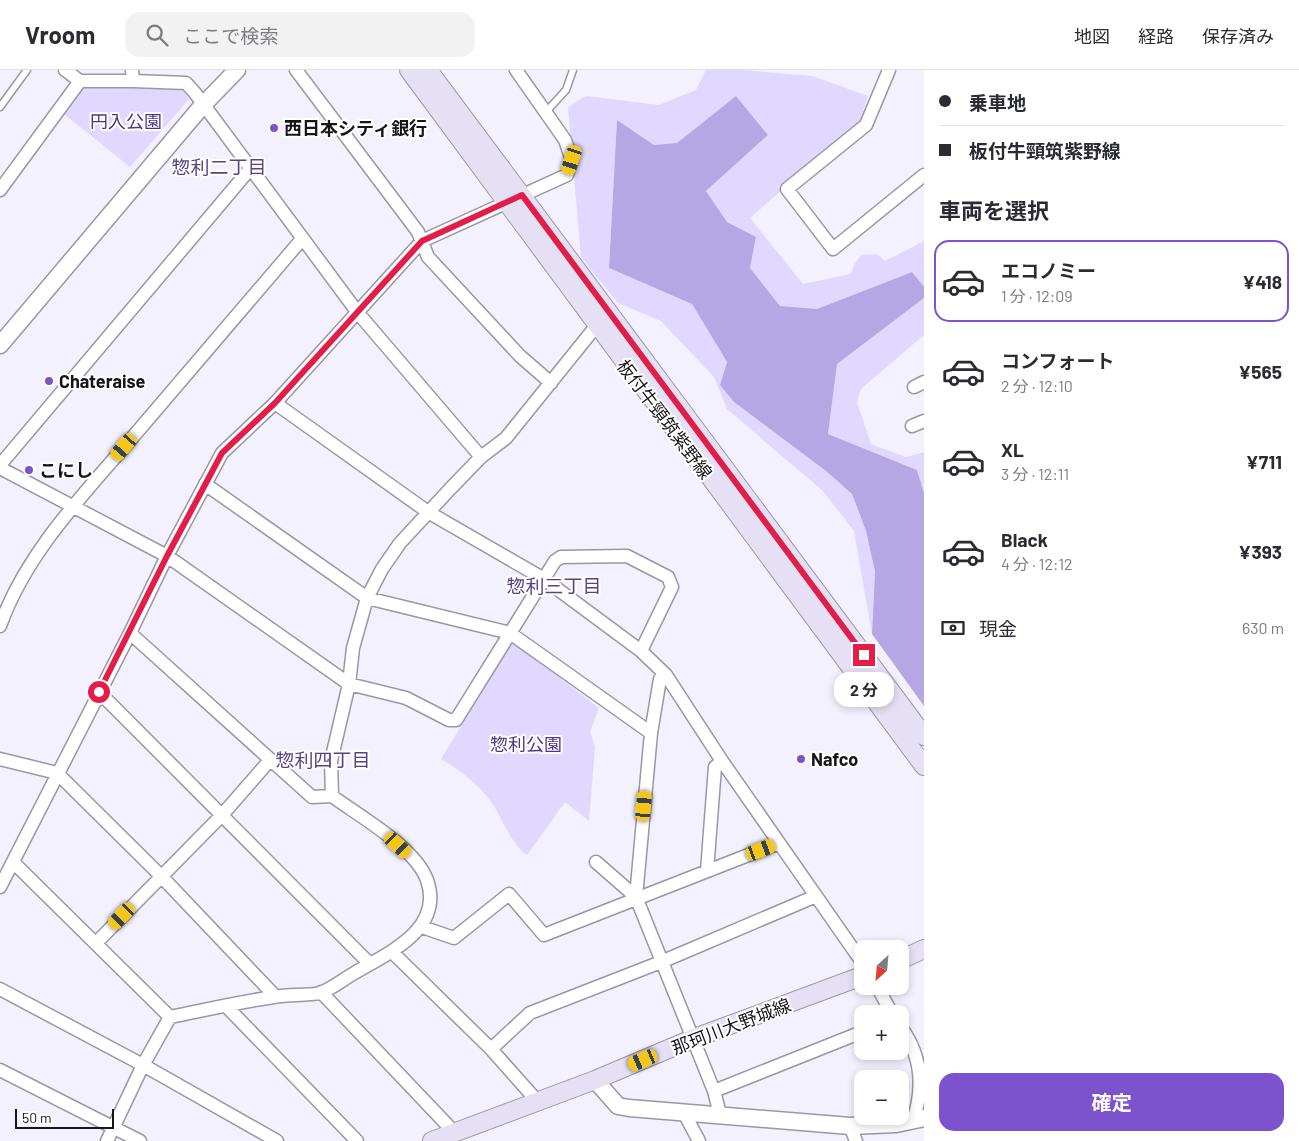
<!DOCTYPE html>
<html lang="ja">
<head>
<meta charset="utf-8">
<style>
  :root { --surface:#fff; --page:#f2f2f3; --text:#2b2b33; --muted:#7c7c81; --line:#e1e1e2; --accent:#7c53cd }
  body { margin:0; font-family:Barlow,"Noto Sans JP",sans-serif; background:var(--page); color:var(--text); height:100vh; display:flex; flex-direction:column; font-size:19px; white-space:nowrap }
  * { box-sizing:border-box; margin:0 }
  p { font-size:16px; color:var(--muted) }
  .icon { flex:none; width:28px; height:28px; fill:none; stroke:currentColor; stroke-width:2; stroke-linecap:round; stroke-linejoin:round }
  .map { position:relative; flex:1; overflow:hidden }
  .side { display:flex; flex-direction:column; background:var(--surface); width:375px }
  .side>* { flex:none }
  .hud { display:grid; align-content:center; height:110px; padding:0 15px; background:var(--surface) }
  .needle { width:32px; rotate:206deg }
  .controls { position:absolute; left:854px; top:870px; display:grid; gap:10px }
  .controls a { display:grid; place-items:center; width:55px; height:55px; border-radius:10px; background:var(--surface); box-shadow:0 2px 8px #0003; font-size:25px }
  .scale { position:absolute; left:15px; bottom:12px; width:99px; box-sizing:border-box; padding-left:5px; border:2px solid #16151a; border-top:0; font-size:14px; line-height:18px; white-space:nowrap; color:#16151a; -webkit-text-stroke:4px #fff; paint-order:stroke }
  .end { position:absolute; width:22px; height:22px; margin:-11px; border:6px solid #e11d48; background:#fff; box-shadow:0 0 0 2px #fff }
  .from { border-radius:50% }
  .bubble { position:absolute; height:35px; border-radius:15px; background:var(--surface); box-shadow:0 2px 8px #0003; font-size:16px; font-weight:700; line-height:35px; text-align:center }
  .car { position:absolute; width:15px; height:30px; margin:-15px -8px; border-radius:6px; box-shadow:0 0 4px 1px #0007; background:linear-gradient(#f5c518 24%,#345 0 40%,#f5c518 0 76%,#345 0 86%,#f5c518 0) }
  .hud b { display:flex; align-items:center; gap:18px; height:48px; font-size:19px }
  .hud b+b { border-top:1px solid var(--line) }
  .hud i { width:12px; height:12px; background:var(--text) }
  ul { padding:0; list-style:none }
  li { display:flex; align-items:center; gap:15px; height:82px; margin:0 10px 8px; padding:0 5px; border:2px solid transparent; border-radius:15px }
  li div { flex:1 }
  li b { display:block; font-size:19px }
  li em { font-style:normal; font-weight:700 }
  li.current { border-color:var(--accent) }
  li>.icon { width:45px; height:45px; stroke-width:1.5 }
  h2 { padding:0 15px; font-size:22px; line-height:60px }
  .pay { display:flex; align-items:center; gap:12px; height:55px; padding:0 15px; font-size:19px }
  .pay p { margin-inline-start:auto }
  .action { display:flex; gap:10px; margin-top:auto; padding:10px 15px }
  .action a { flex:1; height:58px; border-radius:15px; background:var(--accent); color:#fff; font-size:20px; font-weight:700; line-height:58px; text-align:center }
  header { display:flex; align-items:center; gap:30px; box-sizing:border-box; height:70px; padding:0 25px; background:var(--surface); border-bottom:1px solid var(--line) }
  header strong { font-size:24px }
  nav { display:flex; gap:28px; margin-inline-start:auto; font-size:18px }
  .search { width:350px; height:45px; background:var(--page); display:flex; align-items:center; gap:12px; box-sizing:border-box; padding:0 18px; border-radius:15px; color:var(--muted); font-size:19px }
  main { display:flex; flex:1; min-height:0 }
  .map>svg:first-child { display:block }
  .green { fill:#e0d8ff }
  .water { fill:#b5a7e3 }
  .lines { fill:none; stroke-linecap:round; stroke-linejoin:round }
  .service-casing { stroke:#9a97a5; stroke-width:9 }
  .minor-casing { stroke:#9a97a5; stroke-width:15 }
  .tertiary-casing { stroke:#9a97a5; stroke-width:19 }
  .secondary-casing { stroke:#9a97a5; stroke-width:20 }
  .service { stroke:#fff; stroke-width:6 }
  .minor { stroke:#fff; stroke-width:12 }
  .tertiary { stroke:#fff; stroke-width:16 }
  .secondary { stroke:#e5e0f3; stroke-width:18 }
  .route { stroke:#e11d48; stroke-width:6 }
  .poi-dot { fill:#7c53cd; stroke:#fff; stroke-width:2 }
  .labels { text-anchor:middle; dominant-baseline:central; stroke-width:4; stroke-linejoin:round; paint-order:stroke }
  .park-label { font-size:18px; fill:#4d367e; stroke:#fff }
  .poi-label { font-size:18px; font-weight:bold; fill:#16151a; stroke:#fff; text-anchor:start }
  .street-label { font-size:18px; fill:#16151a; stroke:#fff }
  .neighbourhood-label { font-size:19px; fill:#574583; stroke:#fff }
</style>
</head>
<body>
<header>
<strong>Vroom</strong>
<div class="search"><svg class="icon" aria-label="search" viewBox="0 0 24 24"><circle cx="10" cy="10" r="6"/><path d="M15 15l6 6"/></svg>ここで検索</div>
<nav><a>地図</a><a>経路</a><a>保存済み</a></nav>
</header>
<main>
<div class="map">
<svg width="924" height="1071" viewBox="0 0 924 1071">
  <rect width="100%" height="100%" fill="#f3f1fd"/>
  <path class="green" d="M 706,0 L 743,0 L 812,6 L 868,26 L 859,53 L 750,148 L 803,214 L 851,204 L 854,195 L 861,185 L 877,184 L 885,191 L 924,171 L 924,217 L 912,202 L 817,239 L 780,236 L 750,198 L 756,167 L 727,152 L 706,121 L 768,65 L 736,26 L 677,73 L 654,75 L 617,50 L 609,198 L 692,234 L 727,292 L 720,315 L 734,332 L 826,401 L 852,424 L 866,461 L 875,502 L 872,564 L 854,461 L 823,421 L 727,339 L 714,307 L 661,251 L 618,233 L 581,187 L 568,37 L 586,26 L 659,35 L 696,20 Z
    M 83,18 L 180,18 L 189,29 L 130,97 L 64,44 Z
    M 924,228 L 924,265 L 861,319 L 857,332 L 871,374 L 906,387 L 924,382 L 924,423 L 917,400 L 828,364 L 837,294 Z
    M 516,574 L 599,638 L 590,662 L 595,677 L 589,751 L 565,732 L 527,785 C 511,773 504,753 494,736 C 482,717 460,700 441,689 L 510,575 Z"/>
  <path class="water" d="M 736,26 L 768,65 L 706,121 L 727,152 L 756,167 L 750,198 L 780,236 L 817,239 L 912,202 L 924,217 L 924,228 L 837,294 L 828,364 L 917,400 L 924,423 L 924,636 L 872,564 L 875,502 L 866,461 L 852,424 L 826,401 L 734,332 L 720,315 L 727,292 L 692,234 L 609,198 L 617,50 L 654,75 L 677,73 Z"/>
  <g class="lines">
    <defs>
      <path id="service" d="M 0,37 L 27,0
        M 545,43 L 566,20 L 573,0"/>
      <path id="minor" d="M 65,0 L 80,11 L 133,11
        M 132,0 L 133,11 L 186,13 L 195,23 L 358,243 L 481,387
        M 296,0 L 418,162 L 428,187 L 520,286 L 551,313
        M 889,0 L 866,55 L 787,119 L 833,179 L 924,105
        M 0,120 L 80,11
        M 914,317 L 924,312
        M 275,333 L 422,171 L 567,105 L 572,90 L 565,70 L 516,0
        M 912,356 L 924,351
        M 0,395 L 250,99
        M 0,398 L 167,486 L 349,614 L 406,628 L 449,650 L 456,650 L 555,491 L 561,487 L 627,486 L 668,507 L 672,517 L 641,581
        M 205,414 L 367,528 L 510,563 L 651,663
        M 0,556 C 26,483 83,425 132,368 C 189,301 246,235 302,169
        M 130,563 L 312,727 L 332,726
        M 666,605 L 660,609 L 651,663 L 636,827 L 714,1021 L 720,1044
        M 99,622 L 370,894
        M 0,689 L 57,703 L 161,806 L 275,926
        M 13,792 L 170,947 L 143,995 L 107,1071
        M 596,792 L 636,827
        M 707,801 L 715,697 L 722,691
        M 0,817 L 130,563 L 167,486 L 222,383 L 275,333 L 428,442 L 544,509 L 641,581 L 666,605 L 722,691 L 862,892
        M 422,857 L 454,868 L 509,824 L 544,865 L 779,773
        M 96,873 L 222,745 L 270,690
        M 392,882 L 491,979 L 538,1032
        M 877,916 L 892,944
        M 0,919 L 143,995 L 277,1071
        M 321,922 L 454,1062
        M 226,936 L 357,1071
        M 170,947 C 205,940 239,932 274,927 C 289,924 306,926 320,923 C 332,919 345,908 356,902 C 390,882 444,859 427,810 C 415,777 359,746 332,726 L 331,691 L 349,614 L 353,578 L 367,528 L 382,499 L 400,473 L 450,419 L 481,387 L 506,368 L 597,255
        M 900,956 C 922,985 924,1018 913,1051
        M 491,979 L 530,943 L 661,892 L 816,826
        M 0,1000 L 140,1071
        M 714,1021 L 862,962
        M 683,1041 L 699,1071
        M 850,1056 L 856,1071"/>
      <path id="tertiary" d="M 0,275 L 202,36 L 237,0
        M 595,1010 L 618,1036 L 629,1038 L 850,1056 L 896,1054 L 924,1048"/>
      <path id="secondary" d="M 409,0 L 924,696
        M 428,0 L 924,666
        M 900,890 L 924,879
        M 432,1071 L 595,1010 L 692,969 L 862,906"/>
    </defs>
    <use href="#service" class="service-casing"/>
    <use href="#minor" class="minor-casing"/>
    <use href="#tertiary" class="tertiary-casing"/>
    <use href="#secondary" class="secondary-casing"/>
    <use href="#service" class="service"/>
    <use href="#minor" class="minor"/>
    <use href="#tertiary" class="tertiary"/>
    <use href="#secondary" class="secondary"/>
  </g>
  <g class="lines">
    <path class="route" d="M 99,622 L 167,486 L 222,383 L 275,333 L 422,171 L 522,125 L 864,585"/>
  </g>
  <g class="poi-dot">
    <circle cx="274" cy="58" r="5"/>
    <circle cx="49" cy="311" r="5"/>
    <circle cx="29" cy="400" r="5"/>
    <circle cx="801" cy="689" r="5"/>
  </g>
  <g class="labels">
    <g class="park-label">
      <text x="126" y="51">円入公園</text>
      <text x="526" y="674">惣利公園</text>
    </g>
    <g class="poi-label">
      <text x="284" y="58">西日本シティ銀行</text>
      <text x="59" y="311">Chateraise</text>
      <text x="39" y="400">こにし</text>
      <text x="811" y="689">Nafco</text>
    </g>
    <g class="street-label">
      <text transform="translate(665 349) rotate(53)">板付牛頸筑紫野線</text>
      <text transform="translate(731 956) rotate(-21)">那珂川大野城線</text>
    </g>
    <g class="neighbourhood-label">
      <text x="219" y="96">惣利二丁目</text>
      <text x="554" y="515">惣利三丁目</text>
      <text x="323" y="689">惣利四丁目</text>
    </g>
  </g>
</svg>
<div class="controls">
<a><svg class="needle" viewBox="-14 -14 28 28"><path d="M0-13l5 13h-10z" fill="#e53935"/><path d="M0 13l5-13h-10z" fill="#7c7c81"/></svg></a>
<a>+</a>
<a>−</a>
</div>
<div class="scale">50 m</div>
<i class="end from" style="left:99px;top:622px"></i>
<i class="end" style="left:864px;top:585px"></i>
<div class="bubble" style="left:834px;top:602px;width:60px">2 分</div>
<i class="car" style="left:572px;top:90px;rotate:198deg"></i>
<i class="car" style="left:124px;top:377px;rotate:221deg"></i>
<i class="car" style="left:644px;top:736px;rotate:5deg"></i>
<i class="car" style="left:398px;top:775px;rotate:133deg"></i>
<i class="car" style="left:761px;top:780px;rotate:69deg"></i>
<i class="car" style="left:122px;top:846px;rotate:224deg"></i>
<i class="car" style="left:643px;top:990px;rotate:247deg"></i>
</div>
<section class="side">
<div class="hud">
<b><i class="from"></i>乗車地</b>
<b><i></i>板付牛頸筑紫野線</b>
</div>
<h2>車両を選択</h2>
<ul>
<li class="current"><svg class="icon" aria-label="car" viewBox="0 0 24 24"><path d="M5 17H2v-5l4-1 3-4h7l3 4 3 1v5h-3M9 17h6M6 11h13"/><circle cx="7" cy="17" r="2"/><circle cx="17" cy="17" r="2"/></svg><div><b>エコノミー</b><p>1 分 · 12:09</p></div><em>¥418</em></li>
<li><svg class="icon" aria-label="car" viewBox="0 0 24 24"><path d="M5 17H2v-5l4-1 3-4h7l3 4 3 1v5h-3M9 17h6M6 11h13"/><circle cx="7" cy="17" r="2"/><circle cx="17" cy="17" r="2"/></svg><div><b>コンフォート</b><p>2 分 · 12:10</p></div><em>¥565</em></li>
<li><svg class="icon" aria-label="car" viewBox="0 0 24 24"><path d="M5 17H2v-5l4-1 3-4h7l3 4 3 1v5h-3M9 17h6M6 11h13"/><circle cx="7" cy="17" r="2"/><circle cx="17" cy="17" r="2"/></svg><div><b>XL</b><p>3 分 · 12:11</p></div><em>¥711</em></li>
<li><svg class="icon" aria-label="car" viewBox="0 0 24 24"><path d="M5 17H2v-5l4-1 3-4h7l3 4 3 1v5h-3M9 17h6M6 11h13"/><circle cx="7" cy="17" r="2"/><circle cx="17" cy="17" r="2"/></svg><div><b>Black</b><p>4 分 · 12:12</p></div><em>¥393</em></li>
</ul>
<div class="pay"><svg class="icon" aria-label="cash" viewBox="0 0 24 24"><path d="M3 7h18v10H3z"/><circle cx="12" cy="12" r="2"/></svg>現金<p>630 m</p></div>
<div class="action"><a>確定</a></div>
</section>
</main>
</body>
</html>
